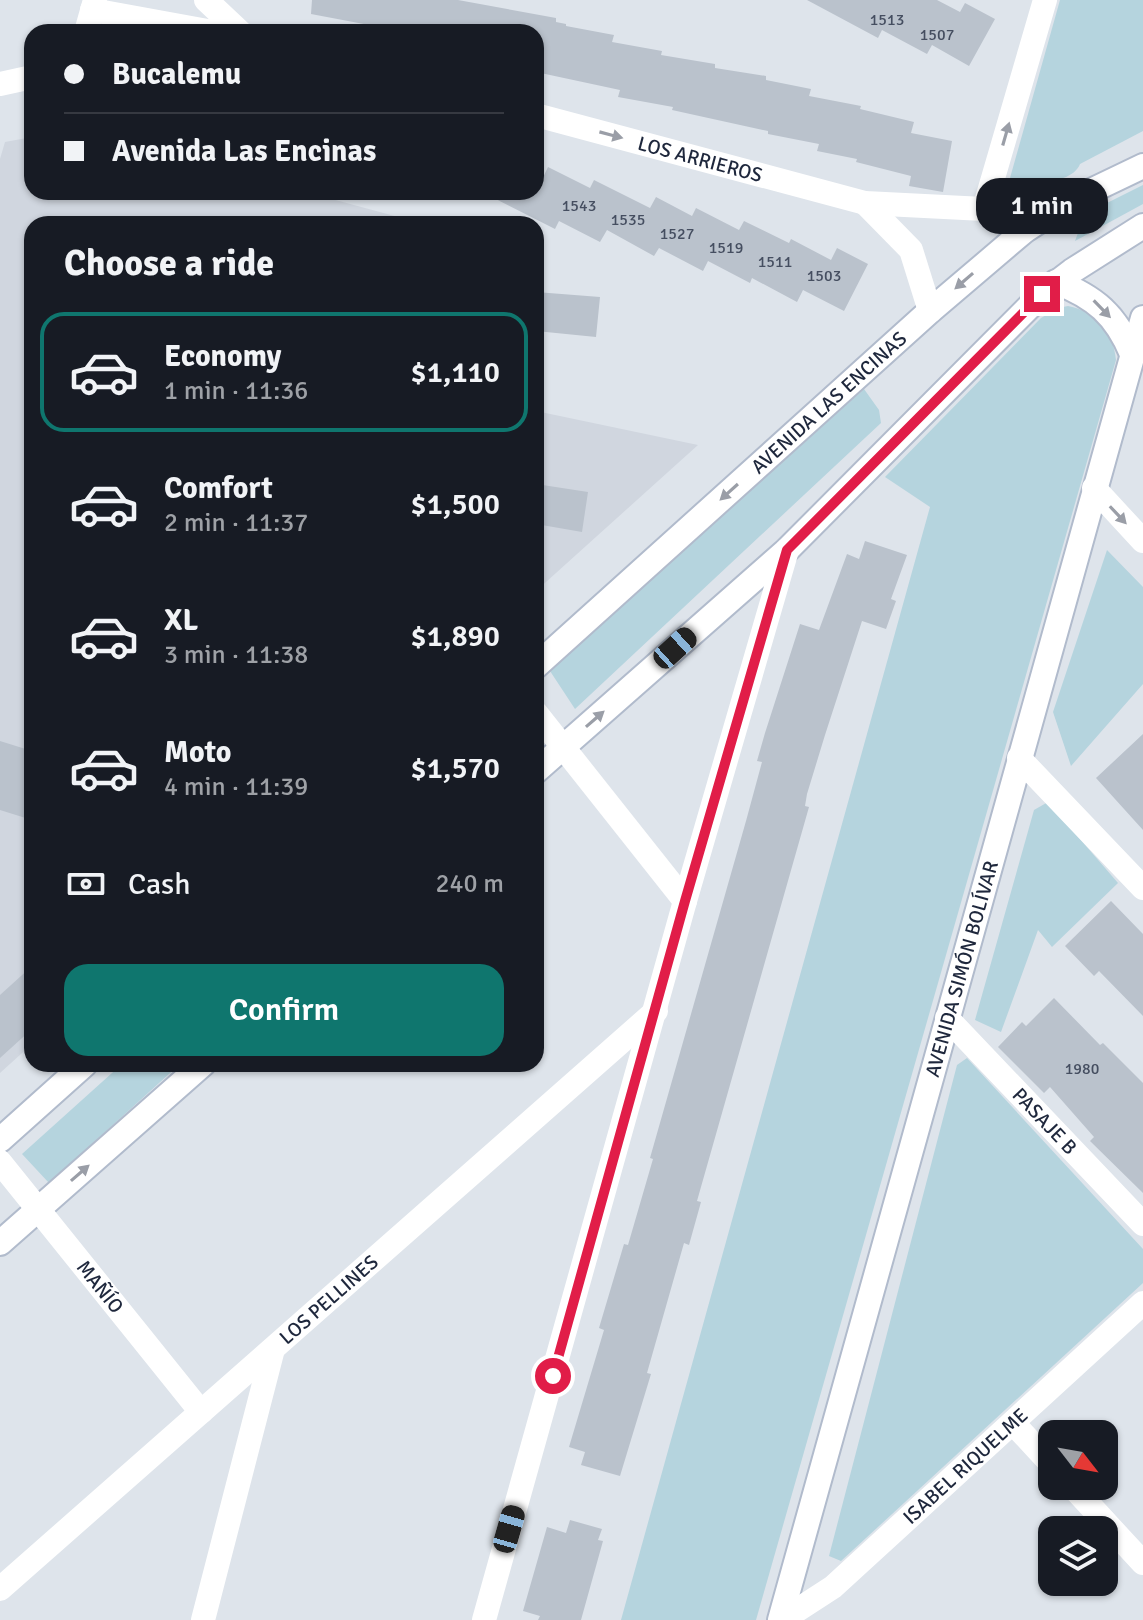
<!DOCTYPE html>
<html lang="en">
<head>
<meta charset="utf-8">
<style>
  :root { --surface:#171b24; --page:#242831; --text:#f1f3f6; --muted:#9ea1a6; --line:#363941; --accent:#0f766e }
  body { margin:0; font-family:Signika,sans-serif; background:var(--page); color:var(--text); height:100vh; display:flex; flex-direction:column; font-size:30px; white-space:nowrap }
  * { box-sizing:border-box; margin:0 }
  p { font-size:26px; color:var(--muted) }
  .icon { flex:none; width:44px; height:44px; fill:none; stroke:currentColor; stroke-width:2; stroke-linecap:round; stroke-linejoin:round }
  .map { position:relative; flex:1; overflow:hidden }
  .sheet { position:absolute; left:24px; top:216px; width:520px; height:856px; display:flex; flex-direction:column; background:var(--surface); border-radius:24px; box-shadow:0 2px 6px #0004 }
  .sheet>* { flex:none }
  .top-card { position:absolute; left:24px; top:24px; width:520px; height:176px; border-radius:24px; box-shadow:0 2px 6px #0004; display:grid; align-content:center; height:176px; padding:0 40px; background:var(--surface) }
  .needle { width:52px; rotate:121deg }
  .buttons { position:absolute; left:1038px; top:1420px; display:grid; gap:16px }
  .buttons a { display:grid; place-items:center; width:80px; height:80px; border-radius:16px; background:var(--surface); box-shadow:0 2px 6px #0004; font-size:40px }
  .end { position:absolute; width:36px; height:36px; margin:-18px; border:10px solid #e11d48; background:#fff; box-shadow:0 0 0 4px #fff }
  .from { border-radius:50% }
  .bubble { position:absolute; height:56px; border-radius:24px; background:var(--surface); box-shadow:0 2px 6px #0004; font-size:26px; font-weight:600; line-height:56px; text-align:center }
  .car { position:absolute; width:24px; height:48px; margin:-24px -12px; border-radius:10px; box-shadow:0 0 6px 2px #0007; background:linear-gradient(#222 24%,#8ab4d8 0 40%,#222 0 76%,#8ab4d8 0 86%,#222 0) }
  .top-card b { display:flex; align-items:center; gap:28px; height:76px; font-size:30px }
  .top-card b+b { border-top:2px solid var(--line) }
  .top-card i { width:20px; height:20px; background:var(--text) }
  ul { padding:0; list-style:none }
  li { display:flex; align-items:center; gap:24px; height:120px; margin:0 16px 12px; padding:0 24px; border:4px solid transparent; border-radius:24px }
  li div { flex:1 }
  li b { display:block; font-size:30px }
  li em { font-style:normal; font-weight:600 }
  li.current { border-color:var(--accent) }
  li>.icon { width:72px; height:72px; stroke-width:1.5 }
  h2 { padding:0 40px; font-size:36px; line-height:96px }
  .pay { display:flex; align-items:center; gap:20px; height:88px; padding:0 40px; font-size:30px }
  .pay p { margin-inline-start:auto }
  .button { display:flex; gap:16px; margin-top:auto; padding:16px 40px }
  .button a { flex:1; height:92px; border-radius:24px; background:var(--accent); color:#fff; font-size:32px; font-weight:600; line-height:92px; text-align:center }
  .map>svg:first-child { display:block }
  .built { fill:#d0d6df }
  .green { fill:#b5d4de }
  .building { fill:#bac2cc }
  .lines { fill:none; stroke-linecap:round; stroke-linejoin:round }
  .secondary-casing { stroke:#b1bbcc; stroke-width:28 }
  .street { stroke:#fff; stroke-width:24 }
  .secondary { stroke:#fff; stroke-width:24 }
  .oneway { fill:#9a9ea7 }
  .route { stroke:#e11d48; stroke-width:10 }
  .labels { text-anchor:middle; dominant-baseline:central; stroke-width:6; stroke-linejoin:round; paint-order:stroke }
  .number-label { font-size:16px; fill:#454e60 }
  .street-label { font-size:20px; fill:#1e273c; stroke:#eff3f8 }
</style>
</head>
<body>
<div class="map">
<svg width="1143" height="1620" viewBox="0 0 1143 1620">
  <rect width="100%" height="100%" fill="#dee4eb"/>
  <path class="built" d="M 32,137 L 32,192 L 306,192 L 424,224 L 32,224 L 32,1044 L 0,1073 L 0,159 L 5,142 Z
    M 536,411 L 698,445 L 536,591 Z"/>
  <path class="green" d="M 1060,0 L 1143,0 L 1143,131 L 1080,164 C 1072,185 1027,185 1010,178 Z
    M 1143,185 L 1143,204 L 1075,241 L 1085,214 Z
    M 1068,306 C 1097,312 1113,330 1116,360 L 756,1620 L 621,1620 L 930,507 L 885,477 L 1041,318 L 1058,308 Z
    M 864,389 L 879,410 L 881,423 L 575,709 L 550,671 Z
    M 1107,550 L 1143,587 L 1143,684 L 1071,766 L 1053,712 Z
    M 1048,802 L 1118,883 L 1052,947 L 1038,930 L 1001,1032 L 975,1020 L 1034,810 Z
    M 967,1058 L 1143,1249 L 1143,1283 L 841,1561 L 829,1556 L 957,1065 Z
    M 122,1064 L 180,1064 L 49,1183 L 22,1154 Z"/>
  <path class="building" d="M 312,0 L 458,0 L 556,18 L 556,22 L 566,24 L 566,26 L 614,35 L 612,42 L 662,51 L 661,55 L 715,64 L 715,68 L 766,76 L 766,80 L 811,89 L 809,96 L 861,106 L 860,109 L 914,122 L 911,133 L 952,141 L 943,192 L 909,186 L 911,176 L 856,162 L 857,159 L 817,151 L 819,144 L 768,134 L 768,131 L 672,110 L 673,107 L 618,97 L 620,90 L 536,72 L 536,32 L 406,32 L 311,14 Z
    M 807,0 L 937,0 L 960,12 L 965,3 L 995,19 L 969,66 L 932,45 L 927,54 L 882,30 L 878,38 Z
    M 548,167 L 590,188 L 594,180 L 650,208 L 656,197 L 692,216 L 696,208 L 739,230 L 744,221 L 789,243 L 791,239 L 831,260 L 837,248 L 868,264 L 844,311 L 803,290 L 797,302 L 752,278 L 750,283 L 708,261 L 703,271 L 659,248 L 654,256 L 607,230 L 600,242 L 559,221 L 555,229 L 482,192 L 536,192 Z
    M 536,292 L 600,297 L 596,337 L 536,331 Z
    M 536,484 L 588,492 L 582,532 L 536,524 Z
    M 865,541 L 907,555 L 891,599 L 896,601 L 886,629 L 862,621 L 825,735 L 807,794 L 805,806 L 809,807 L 697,1201 L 701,1202 L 689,1245 L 684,1243 L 647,1373 L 651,1374 L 620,1476 L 581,1465 L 585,1452 L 569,1447 L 604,1330 L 599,1328 L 624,1244 L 628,1245 L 653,1159 L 650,1158 L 746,821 L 762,762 L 757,761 L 765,733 L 800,624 L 819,630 L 847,554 L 859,559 Z
    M 1143,734 L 1143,830 L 1096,778 Z
    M 0,741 L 32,751 L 32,820 L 0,810 Z
    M 1111,901 L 1143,934 L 1143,1016 L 1099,971 L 1094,976 L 1065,946 Z
    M 32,966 L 32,1029 L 0,1058 L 0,995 Z
    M 1054,998 L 1100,1045 L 1103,1043 L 1143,1083 L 1143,1193 L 1090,1141 L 1094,1137 L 1050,1087 L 1044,1093 L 998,1047 L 1022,1022 L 1026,1026 Z
    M 570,1520 L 602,1529 L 598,1540 L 603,1541 L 581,1620 L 538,1620 L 540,1616 L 523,1611 L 547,1527 L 566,1533 Z"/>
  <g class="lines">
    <defs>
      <g id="secondary">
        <path d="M 1056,282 C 1095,297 1116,315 1132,354"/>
        <path id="s6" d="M 536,666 L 930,311 L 1024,231 L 1070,201 L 1143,166"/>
        <path d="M 536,771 L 787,550 L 1042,294 L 1072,271 L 1143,226"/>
        <path d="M 0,1140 L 85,1064"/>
        <path d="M 0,1243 L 203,1064"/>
        <path id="s7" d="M 780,1620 L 1143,318"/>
      </g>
    </defs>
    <use href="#secondary" class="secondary-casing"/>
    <g class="street">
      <path d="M 206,0 L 240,32"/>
      <path d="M 92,10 L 213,32"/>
      <path d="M 86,32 L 95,0"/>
      <path d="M 0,84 L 32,77"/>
      <path id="s1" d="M 536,115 L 865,203 L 984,209 L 1024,231"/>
      <path d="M 865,203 L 911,250 L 930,311"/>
      <path d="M 984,209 L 1045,0"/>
      <path d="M 1094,488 L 1143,541"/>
      <path d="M 536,713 L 685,901"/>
      <path d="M 1019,758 L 1143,888"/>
      <path id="s2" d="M 947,1018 L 1143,1224"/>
      <path id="s3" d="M 0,1162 L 201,1412"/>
      <path d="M 1013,1423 L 1052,1465"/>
      <path d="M 1072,1486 L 1143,1563"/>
      <path id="s4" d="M 0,1589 L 656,1011"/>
      <path d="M 203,1620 L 273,1349"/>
      <path d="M 484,1620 L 685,901 L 787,550"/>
      <path id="s5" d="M 782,1620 L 833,1587 L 1143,1303"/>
    </g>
    <use href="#secondary" class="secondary"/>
  </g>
  <defs><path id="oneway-solid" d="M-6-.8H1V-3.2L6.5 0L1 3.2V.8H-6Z" transform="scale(2)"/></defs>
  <g class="oneway">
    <use href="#oneway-solid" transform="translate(1006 134) rotate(-74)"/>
    <use href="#oneway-solid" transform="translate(611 135) rotate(15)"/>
    <use href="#oneway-solid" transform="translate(964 281) rotate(139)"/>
    <use href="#oneway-solid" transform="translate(1102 309) rotate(46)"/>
    <use href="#oneway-solid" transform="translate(729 492) rotate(138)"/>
    <use href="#oneway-solid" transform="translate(1118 515) rotate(47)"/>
    <use href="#oneway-solid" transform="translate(595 719) rotate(-41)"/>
    <use href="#oneway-solid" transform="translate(80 1173) rotate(-41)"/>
  </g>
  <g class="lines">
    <path class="route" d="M 553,1376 L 685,901 L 787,550 L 1042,294"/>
  </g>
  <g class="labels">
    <g class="number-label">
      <text x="887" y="20">1513</text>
      <text x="937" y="35">1507</text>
      <text x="579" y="206">1543</text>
      <text x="628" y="220">1535</text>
      <text x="677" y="234">1527</text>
      <text x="726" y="248">1519</text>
      <text x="775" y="262">1511</text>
      <text x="824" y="276">1503</text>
      <text x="1082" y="1069">1980</text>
    </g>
    <g class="street-label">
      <text stroke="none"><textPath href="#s1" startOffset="170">LOS ARRIEROS</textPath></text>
      <text stroke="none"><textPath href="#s6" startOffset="394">AVENIDA LAS ENCINAS</textPath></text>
      <text stroke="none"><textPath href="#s7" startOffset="676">AVENIDA SIMÓN BOLÍVAR</textPath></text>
      <text stroke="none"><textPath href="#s2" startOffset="142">PASAJE B</textPath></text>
      <text stroke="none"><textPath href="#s3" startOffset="160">MAÑÍO</textPath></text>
      <text stroke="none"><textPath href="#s4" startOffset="438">LOS PELLINES</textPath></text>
      <text stroke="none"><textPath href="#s5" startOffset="240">ISABEL RIQUELME</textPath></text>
    </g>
  </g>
</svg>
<div class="buttons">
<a><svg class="needle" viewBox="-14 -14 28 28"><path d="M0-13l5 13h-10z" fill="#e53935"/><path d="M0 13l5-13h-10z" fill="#9ea1a6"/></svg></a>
<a><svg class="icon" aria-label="layers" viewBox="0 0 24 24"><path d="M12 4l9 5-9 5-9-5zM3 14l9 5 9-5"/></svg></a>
</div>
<i class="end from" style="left:553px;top:1376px"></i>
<i class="end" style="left:1042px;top:294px"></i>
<div class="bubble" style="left:976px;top:178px;width:132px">1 min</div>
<i class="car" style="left:675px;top:648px;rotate:48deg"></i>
<i class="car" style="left:509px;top:1529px;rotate:16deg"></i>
<div class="top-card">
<b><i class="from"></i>Bucalemu</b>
<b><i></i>Avenida Las Encinas</b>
</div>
<section class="sheet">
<h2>Choose a ride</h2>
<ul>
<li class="current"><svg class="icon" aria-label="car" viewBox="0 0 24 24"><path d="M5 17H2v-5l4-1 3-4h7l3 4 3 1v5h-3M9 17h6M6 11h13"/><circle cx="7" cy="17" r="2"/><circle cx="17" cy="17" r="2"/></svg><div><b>Economy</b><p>1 min · 11:36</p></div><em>$1,110</em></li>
<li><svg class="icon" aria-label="car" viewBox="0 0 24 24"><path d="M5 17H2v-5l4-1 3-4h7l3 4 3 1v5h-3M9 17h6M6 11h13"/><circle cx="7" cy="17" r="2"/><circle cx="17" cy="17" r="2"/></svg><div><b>Comfort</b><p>2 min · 11:37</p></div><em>$1,500</em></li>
<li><svg class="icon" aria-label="car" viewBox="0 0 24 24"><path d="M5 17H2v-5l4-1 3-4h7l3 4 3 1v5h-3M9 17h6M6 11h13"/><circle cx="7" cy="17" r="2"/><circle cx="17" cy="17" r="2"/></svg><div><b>XL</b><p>3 min · 11:38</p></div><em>$1,890</em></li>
<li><svg class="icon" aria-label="car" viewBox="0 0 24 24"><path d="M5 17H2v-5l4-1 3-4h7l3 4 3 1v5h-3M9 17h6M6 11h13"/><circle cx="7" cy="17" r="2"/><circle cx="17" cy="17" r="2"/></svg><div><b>Moto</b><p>4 min · 11:39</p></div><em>$1,570</em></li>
</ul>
<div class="pay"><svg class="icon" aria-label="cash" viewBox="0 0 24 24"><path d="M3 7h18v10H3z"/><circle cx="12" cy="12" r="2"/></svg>Cash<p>240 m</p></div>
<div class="button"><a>Confirm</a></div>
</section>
</div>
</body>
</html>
